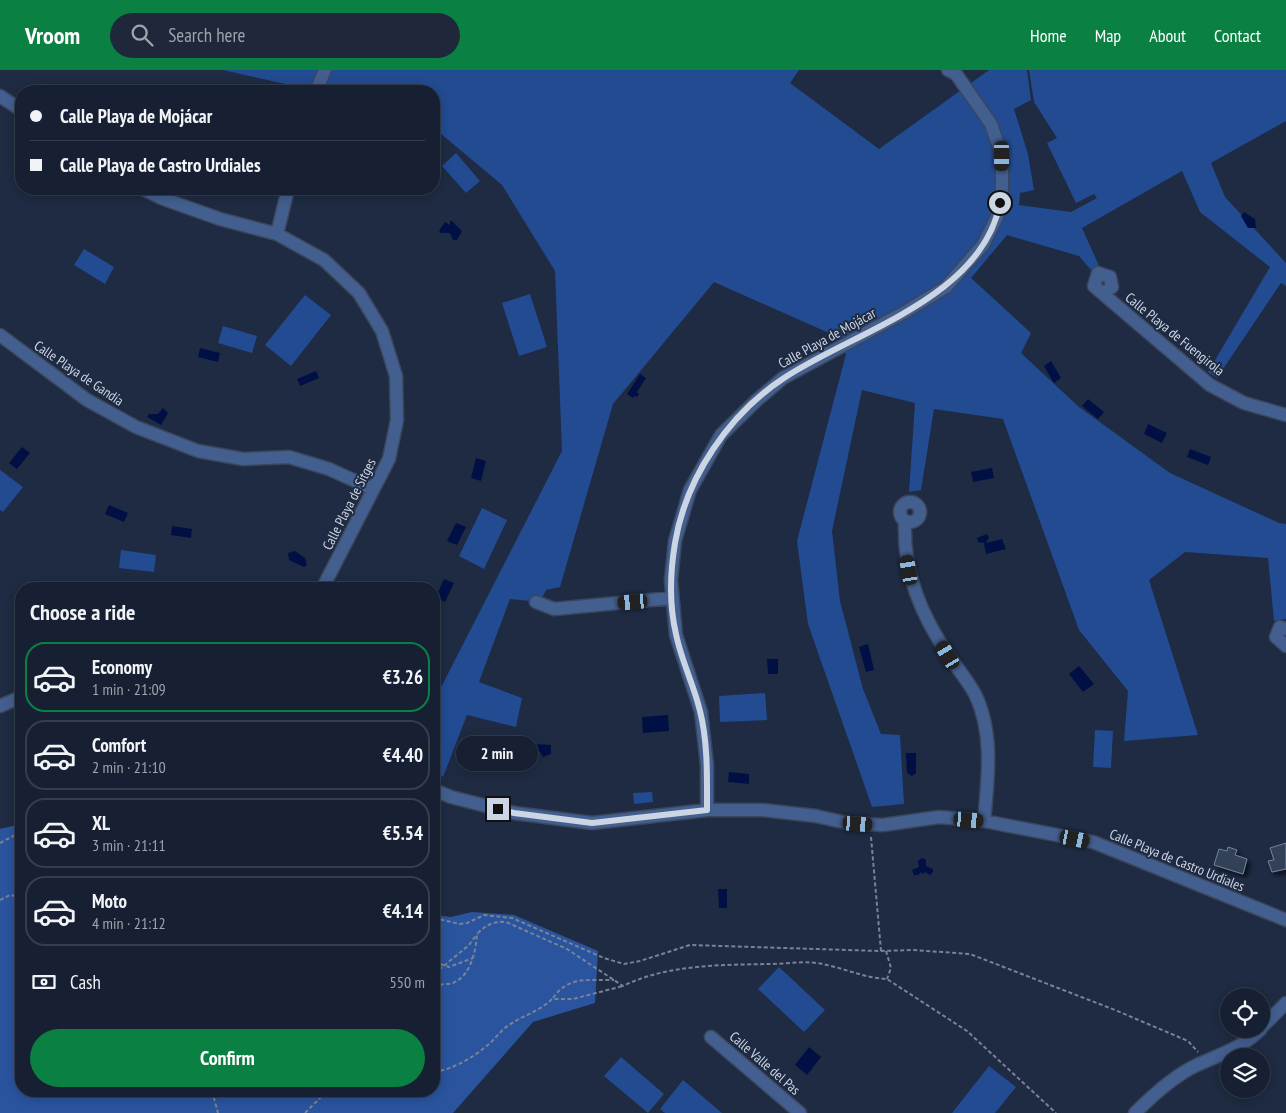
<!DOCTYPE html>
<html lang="en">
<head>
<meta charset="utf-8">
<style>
  :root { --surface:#162032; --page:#1f283a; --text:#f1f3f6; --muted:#9ea3ac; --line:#353e4d; --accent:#0b8043 }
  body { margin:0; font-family:"PT Sans Narrow",sans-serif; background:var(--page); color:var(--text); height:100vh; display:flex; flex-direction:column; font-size:19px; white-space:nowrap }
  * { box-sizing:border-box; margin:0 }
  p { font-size:16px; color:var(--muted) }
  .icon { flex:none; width:28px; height:28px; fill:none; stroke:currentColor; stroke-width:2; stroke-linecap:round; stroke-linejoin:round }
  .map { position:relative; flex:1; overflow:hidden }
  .panel { position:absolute; left:15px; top:512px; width:425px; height:515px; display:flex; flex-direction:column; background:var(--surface); border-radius:20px; box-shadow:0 2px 12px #0003,0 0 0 1px var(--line) }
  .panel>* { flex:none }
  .hud { position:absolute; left:15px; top:15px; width:425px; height:110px; border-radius:20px; box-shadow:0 2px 12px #0003,0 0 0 1px var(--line); display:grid; align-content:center; height:110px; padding:0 15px; background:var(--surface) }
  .fabs { position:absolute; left:1220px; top:918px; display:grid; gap:10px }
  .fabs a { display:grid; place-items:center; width:50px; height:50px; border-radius:50%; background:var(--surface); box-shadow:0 2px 12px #0003,0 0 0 1px var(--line); font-size:25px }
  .end { position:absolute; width:22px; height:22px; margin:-11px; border:6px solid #ccd5e4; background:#111; box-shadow:0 0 0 2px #111 }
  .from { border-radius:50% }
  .bubble { position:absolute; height:35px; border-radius:18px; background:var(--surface); box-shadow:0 2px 12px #0003,0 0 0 1px var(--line); font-size:16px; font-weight:600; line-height:35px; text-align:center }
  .car { position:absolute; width:15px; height:30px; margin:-15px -8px; border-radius:6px; box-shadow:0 0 4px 1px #0007; background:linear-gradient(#222 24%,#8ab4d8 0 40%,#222 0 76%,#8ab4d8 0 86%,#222 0) }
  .hud b { display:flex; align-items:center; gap:18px; height:48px; font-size:19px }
  .hud b+b { border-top:1px solid var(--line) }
  .hud i { width:12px; height:12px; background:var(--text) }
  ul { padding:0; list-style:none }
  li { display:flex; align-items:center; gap:15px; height:70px; margin:0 10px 8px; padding:0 5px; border:2px solid var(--line); border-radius:20px }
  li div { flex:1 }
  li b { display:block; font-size:19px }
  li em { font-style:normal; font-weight:600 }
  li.active { border-color:var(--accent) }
  li>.icon { width:45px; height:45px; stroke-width:1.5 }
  h2 { padding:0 15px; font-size:22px; line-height:60px }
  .pay { display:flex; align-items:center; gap:12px; height:55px; padding:0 15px; font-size:19px }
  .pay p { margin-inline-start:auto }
  .primary-button { display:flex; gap:10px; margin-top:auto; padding:10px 15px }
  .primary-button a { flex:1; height:58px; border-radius:30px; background:var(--accent); color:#fff; font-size:20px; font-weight:600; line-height:58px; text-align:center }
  header { display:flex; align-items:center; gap:30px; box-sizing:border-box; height:70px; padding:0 25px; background:var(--accent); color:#fff }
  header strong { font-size:24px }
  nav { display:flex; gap:28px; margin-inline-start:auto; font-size:18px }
  .search { width:350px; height:45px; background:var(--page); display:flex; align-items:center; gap:12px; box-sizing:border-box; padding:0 18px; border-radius:28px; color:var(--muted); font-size:19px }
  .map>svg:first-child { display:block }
  .green { fill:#224b92 }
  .forest { fill:#2a549e }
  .water { fill:#001045 }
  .building { fill:#324159; stroke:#72829e; filter:url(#shadow) }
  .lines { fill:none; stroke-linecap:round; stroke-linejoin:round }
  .minor-casing { stroke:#3a465c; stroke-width:15 }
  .path { stroke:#788396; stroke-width:2; stroke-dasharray:4 2.5; stroke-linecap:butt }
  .minor { stroke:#435f8f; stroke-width:12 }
  .route { stroke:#ccd5e4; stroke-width:6 }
  .labels { text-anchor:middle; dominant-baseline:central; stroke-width:4; stroke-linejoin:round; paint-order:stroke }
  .street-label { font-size:14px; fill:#ccd5e4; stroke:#1e2b42 }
</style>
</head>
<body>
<header>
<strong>Vroom</strong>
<div class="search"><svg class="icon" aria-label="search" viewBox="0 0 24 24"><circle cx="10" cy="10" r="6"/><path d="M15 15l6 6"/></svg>Search here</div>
<nav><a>Home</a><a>Map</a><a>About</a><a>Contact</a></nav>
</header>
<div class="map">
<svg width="1286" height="1043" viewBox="0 0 1286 1043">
  <defs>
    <filter id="shadow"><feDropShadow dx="3.5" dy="3.5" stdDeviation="2.5" flood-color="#0009"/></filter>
  </defs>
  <rect width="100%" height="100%" fill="#1e2b42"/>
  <path class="green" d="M 223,0 L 799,0 L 790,13 L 879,79 L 989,0 L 1027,0 L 1031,30 L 1014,39 L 1028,84 L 1034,120 L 1020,123 L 1019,135 L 1071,142 L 1097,128 L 1094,124 L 1076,133 L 1047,73 L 1057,68 L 1034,32 L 1029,0 L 1286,0 L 1286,51 L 1211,93 L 1225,127 L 1286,193 L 1286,216 L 1281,213 L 1217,308 L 1208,302 L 1270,197 L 1200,142 L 1182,101 L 1082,158 L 1100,198 L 1092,201 L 1079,186 L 1007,165 L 971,208 L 1031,263 L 1021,283 L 1079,337 L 1170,403 L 1279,453 L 1286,454 L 1286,549 L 1274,551 L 1268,488 L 1185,482 L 1149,510 L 1198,665 L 1124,671 L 1128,621 L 1079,560 L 1003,349 L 934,339 L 921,420 L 909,422 L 915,333 L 862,320 L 832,461 L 840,531 L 863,619 L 881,664 L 900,665 L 904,734 L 872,737 L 808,554 L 797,471 L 846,284 L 829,263 L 714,212 L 613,334 L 560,517 L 546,520 L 540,532 L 510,529 L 479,612 L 522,628 L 516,657 L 467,645 L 443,707 L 434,702 L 434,631 L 562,381 L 555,201 L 502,115 L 434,58 L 434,21 L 316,21 Z
    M 456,83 L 480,111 L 466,123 L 442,96 Z
    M 84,179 L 114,197 L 105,214 L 74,195 Z
    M 530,224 L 547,277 L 519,286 L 502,233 Z
    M 305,225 L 331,245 L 291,296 L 265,275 Z
    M 223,256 L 257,266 L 252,283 L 218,273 Z
    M 0,400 L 23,417 L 3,442 L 0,440 Z
    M 482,438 L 507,450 L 484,499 L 459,486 Z
    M 121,480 L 156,485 L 154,502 L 119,498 Z
    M 765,623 L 767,650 L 720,652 L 719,626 Z
    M 1095,660 L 1113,661 L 1111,698 L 1093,697 Z
    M 652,722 L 653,732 L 634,734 L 633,723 Z
    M 779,897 L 825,940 L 804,962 L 758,919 Z
    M 621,987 L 664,1024 L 648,1043 L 604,1006 Z
    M 989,996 L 1016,1017 L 995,1043 L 952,1043 Z
    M 683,1010 L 722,1043 L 665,1043 L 660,1039 Z"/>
  <path class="forest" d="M 21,754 L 21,1021 L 434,1021 L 434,845 L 451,847 L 472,842 L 514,845 L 598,881 L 595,933 L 533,952 L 453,1043 L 0,1043 L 0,759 Z"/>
  <path class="water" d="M 1244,142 L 1255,149 L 1256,158 L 1248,158 L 1241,146 Z
    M 445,152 L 450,155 L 450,151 L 452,151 L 462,161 L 457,170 L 453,170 L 450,163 L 441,163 L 439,161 Z
    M 200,278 L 220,283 L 218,292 L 198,287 Z
    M 1051,291 L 1061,308 L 1054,313 L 1044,296 Z
    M 316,301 L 319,308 L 300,316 L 297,309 Z
    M 640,304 L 646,308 L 637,322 L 639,324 L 637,327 L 635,326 L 633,328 L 627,324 Z
    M 1088,329 L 1104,342 L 1098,349 L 1082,336 Z
    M 163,338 L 168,343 L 161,355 L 147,347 L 149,344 L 158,344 Z
    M 1148,354 L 1167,363 L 1162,373 L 1144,364 Z
    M 22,377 L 30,383 L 17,399 L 9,393 Z
    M 1190,379 L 1211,387 L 1208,395 L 1187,387 Z
    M 476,388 L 486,391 L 481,411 L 471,408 Z
    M 992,398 L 994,408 L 973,412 L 971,402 Z
    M 109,435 L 128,443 L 124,452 L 105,444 Z
    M 456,453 L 466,457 L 457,475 L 447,471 Z
    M 172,456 L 192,459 L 191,468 L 171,465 Z
    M 987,464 L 989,467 L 986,473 L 1002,469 L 1006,479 L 986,484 L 984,473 L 978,472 L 977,468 Z
    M 295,481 L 305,488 L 307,495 L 304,497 L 289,490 L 288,483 Z
    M 444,509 L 454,513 L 445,532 L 436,527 Z
    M 868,574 L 874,600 L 866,602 L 859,577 Z
    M 767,589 L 778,589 L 778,604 L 768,604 Z
    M 1079,596 L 1094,614 L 1083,622 L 1069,604 Z
    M 668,645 L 669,661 L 643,663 L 642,647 Z
    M 533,674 L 551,675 L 551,684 L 543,687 L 540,682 L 532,682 Z
    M 906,683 L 916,683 L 916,703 L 912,706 L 907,703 Z
    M 729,702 L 749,704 L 749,714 L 728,712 Z
    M 922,788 L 926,790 L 926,796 L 933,799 L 933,802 L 930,805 L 925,802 L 922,804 L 921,802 L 918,805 L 914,805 L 912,800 L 919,797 L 918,791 Z
    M 718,819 L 727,819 L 727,838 L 719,838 Z
    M 809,977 L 821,987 L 807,1005 L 795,995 Z"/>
  <path class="building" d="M 1286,773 L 1286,799 L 1272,802 L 1268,791 L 1274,790 L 1270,778 Z
    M 1228,777 L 1237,780 L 1235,785 L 1247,789 L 1243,804 L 1214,795 L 1219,779 L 1227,781 Z"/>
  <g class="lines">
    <defs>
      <path id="minor" d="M 316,21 L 325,0
        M 0,26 L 21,40
        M 143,119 L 161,128 L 220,149 L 277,164 L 324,190 L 359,223 L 382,261 L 396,306 L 397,350 L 389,389 L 322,519
        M 277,164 L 288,119
        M 1103,224 L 1112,217 L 1110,207 L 1098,203 L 1094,216 L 1103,224 L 1210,315 L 1244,333 L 1286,345
        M 0,265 L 87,330 L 136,357 L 198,381 L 243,389 L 289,387 L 329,399 L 373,419
        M900 442a10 10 0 1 1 20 0a10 10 0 1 1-20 0Z
        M 905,452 C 903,502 921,545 949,586 C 957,598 968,611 975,624 C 994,663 988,709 984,751
        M 536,532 L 554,539 L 672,528
        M 1286,559 L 1280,557 L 1276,567 L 1286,576
        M 0,636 L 21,627
        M 434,720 L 451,727 L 514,743 L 592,753 L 707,740 L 763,740 L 816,746 L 847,753 L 883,755 L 939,747 L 984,751 L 1093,772 L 1286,850
        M 707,740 L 707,695 L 701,642 L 676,565 L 671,510 L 675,471 L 690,420 L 721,365 L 757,330 L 783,308 L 905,242 L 946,217 L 983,175 L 997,147 L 1002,119 L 1002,86 L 991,54 L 956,4 L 948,0
        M 1261,958 L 1286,933
        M 711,967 L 800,1043
        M 1135,1043 C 1152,1026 1175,1005 1197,995 C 1221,984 1242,978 1261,959"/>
    </defs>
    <use href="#minor" class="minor-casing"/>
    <path class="path" d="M 871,767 L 881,881
      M 0,773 L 21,762
      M 0,830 L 10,825 L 21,827
      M 434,848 L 460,854 L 467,853 L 484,845 L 512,848 L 604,888 L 624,894 L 640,891 L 690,875 L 879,881 L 913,880 L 970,884 L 1115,940 L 1188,971 L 1198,982
      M 886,881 L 891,898 L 887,909
      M 434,892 L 449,897 L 473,888
      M 434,904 L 469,875 L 477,864
      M 434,918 C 440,913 446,915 453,913 C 471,906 476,880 477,864 C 486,855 493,851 506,852 L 567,879 L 623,916 C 668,894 722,895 770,894 C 785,894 801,891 816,893 C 840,896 862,908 887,909 L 967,961 L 1056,1043
      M 553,928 C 569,905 589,911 614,910
      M 434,1002 C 454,999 474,987 489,974 C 496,968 501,960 509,955 C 525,944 537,943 552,929 L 573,929 L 623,916
      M 212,1021 L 218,1043
      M 305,1043 L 327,1021"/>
    <use href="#minor" class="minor"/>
  </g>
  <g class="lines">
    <path class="route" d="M 498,739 L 514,743 L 592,753 L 707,740 C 707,707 708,673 700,641 C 694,615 681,590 676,564 C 669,534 670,503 675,473 C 686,407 729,344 784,308 C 855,261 982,228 1000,133"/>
  </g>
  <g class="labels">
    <g class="street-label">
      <text transform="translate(1175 264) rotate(39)">Calle Playa de Fuengirola</text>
      <text transform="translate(827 268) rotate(-29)">Calle Playa de Mojácar</text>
      <text transform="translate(79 303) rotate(34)">Calle Playa de Gandía</text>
      <text transform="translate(349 434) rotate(-63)">Calle Playa de Sitges</text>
      <text transform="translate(1177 790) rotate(22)">Calle Playa de Castro Urdiales</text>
      <text transform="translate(765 993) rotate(41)">Calle Valle del Pas</text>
    </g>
  </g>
</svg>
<div class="fabs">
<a><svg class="icon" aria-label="locate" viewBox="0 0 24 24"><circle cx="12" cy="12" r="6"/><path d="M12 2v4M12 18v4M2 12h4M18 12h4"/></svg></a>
<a><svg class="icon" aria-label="layers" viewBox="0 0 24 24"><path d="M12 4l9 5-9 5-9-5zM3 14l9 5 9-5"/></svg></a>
</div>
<i class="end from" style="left:1000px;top:133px"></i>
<i class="end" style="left:498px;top:739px"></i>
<div class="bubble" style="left:456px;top:666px;width:82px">2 min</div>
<i class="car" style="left:1002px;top:86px;rotate:180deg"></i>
<i class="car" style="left:909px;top:500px;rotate:350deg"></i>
<i class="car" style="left:633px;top:532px;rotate:265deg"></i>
<i class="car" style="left:948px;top:585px;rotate:329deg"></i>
<i class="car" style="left:969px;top:750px;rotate:95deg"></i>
<i class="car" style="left:858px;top:754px;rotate:94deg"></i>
<i class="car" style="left:1075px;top:769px;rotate:101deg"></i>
<div class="hud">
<b><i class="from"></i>Calle Playa de Mojácar</b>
<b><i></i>Calle Playa de Castro Urdiales</b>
</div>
<section class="panel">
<h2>Choose a ride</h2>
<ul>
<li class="active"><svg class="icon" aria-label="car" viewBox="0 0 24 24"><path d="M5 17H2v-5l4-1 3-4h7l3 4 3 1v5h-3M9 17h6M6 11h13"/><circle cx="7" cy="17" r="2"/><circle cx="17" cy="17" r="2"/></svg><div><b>Economy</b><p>1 min · 21:09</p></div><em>€3.26</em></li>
<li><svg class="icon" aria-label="car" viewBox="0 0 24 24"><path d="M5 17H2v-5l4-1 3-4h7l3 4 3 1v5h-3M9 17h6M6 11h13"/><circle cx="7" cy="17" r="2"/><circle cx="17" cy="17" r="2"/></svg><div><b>Comfort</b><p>2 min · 21:10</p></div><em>€4.40</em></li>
<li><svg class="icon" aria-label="car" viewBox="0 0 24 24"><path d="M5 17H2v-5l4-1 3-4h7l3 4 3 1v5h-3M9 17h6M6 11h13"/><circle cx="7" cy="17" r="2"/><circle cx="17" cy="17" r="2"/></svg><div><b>XL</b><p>3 min · 21:11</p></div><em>€5.54</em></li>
<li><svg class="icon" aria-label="car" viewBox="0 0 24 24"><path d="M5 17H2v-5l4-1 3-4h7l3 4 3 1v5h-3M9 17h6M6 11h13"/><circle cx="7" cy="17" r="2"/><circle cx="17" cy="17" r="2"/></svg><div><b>Moto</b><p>4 min · 21:12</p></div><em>€4.14</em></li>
</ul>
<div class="pay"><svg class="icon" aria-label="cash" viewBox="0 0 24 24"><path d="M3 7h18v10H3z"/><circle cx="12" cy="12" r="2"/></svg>Cash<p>550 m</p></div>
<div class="primary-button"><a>Confirm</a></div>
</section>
</div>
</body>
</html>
